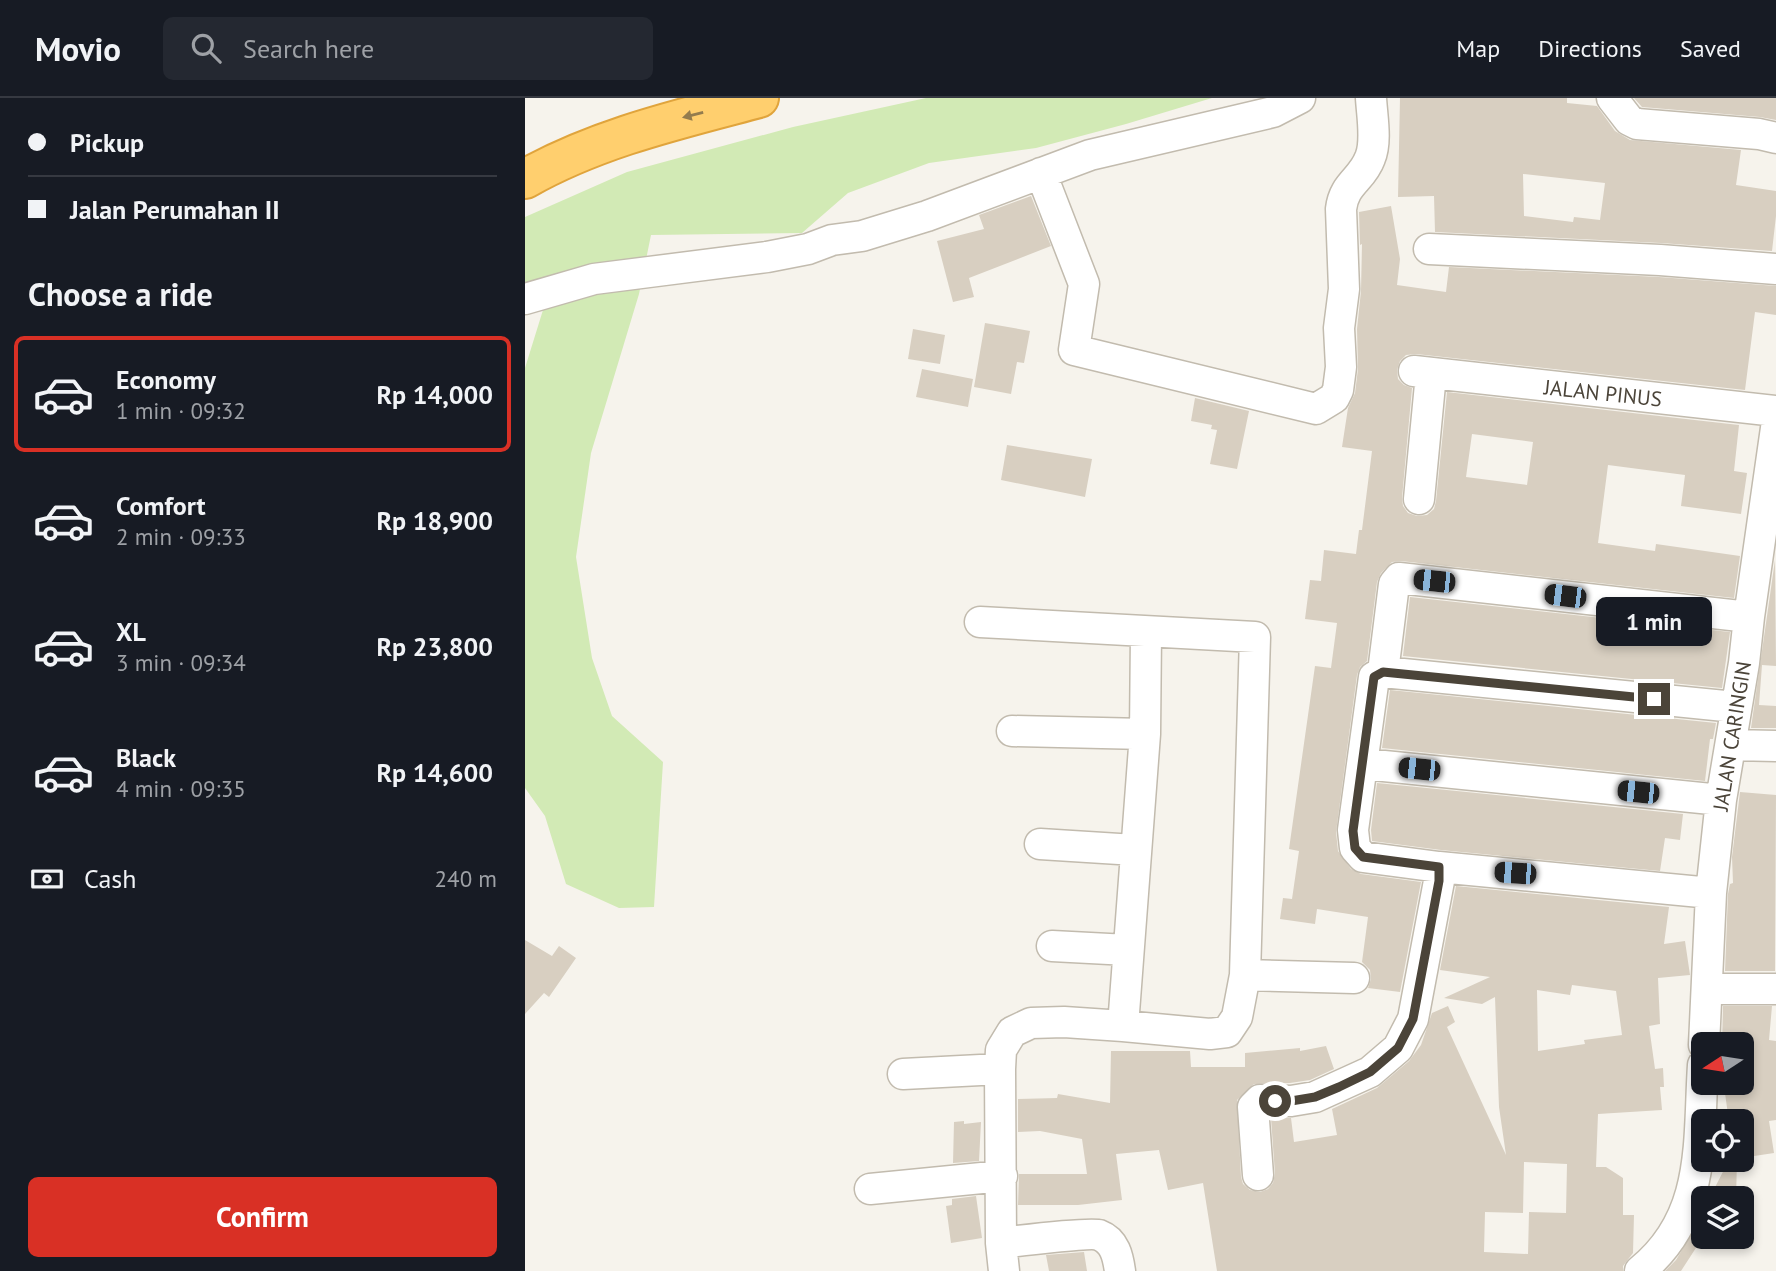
<!DOCTYPE html>
<html lang="en">
<head>
<meta charset="utf-8">
<style>
  :root { --surface:#171b24; --page:#242831; --text:#f1f3f6; --muted:#9ea1a6; --line:#363941; --accent:#d93025 }
  body { margin:0; font-family:"PT Sans",sans-serif; background:var(--page); color:var(--text); height:100vh; display:flex; flex-direction:column; font-size:26px; white-space:nowrap }
  * { box-sizing:border-box; margin:0 }
  p { font-size:23px; color:var(--muted) }
  .icon { flex:none; width:38px; height:38px; fill:none; stroke:currentColor; stroke-width:2; stroke-linecap:round; stroke-linejoin:round }
  .map { position:relative; flex:1; overflow:hidden }
  .drawer { display:flex; flex-direction:column; background:var(--surface); width:525px }
  .drawer>* { flex:none }
  .top-card { display:grid; align-content:center; height:154px; padding:0 28px; background:var(--surface) }
  .needle { width:46px; rotate:258deg }
  .controls { position:absolute; left:1166px; top:934px; display:grid; gap:14px }
  .controls a { display:grid; place-items:center; width:63px; height:63px; border-radius:10px; background:var(--surface); box-shadow:0 4px 10px #0003; font-size:35px }
  .end { position:absolute; width:32px; height:32px; margin:-16px; border:9px solid #4b4439; background:#fff; box-shadow:0 0 0 4px #fff }
  .from { border-radius:50% }
  .bubble { position:absolute; height:49px; border-radius:10px; background:var(--surface); box-shadow:0 4px 10px #0003; font-size:23px; font-weight:600; line-height:49px; text-align:center }
  .car { position:absolute; width:21px; height:42px; margin:-21px -10px; border-radius:9px; box-shadow:0 0 5px 2px #0007; background:linear-gradient(#222 24%,#8ab4d8 0 40%,#222 0 76%,#8ab4d8 0 86%,#222 0) }
  .top-card b { display:flex; align-items:center; gap:24px; height:66px; font-size:26px }
  .top-card b+b { border-top:2px solid var(--line) }
  .top-card i { width:18px; height:18px; background:var(--text) }
  ul { padding:0; list-style:none }
  li { display:flex; align-items:center; gap:21px; height:116px; margin:0 14px 10px; padding:0 14px; border:4px solid transparent; border-radius:10px }
  li div { flex:1 }
  li b { display:block; font-size:26px }
  li em { font-style:normal; font-weight:600 }
  li.selected { border-color:var(--accent) }
  li>.icon { width:63px; height:63px; stroke-width:1.5 }
  h2 { padding:0 28px; font-size:32px; line-height:84px }
  .pay { display:flex; align-items:center; gap:18px; height:77px; padding:0 28px; font-size:26px }
  .pay p { margin-inline-start:auto }
  .button { display:flex; gap:14px; margin-top:auto; padding:14px 28px }
  .button a { flex:1; height:80px; border-radius:10px; background:var(--accent); color:#fff; font-size:28px; font-weight:600; line-height:80px; text-align:center }
  header { display:flex; align-items:center; gap:42px; box-sizing:border-box; height:98px; padding:0 35px; background:var(--surface); border-bottom:2px solid var(--line) }
  header strong { font-size:33px }
  nav { display:flex; gap:38px; margin-inline-start:auto; font-size:24px }
  .search { width:490px; height:63px; background:var(--page); display:flex; align-items:center; gap:18px; box-sizing:border-box; padding:0 24px; border-radius:10px; color:var(--muted); font-size:26px }
  main { display:flex; flex:1; min-height:0 }
  .map>svg:first-child { display:block }
  .green { fill:#d2eab5 }
  .building { fill:#d8cfc1; fill-rule:evenodd }
  .lines { fill:none; stroke-linecap:round; stroke-linejoin:round }
  .minor-casing { stroke:#c2bbae; stroke-width:33 }
  .highway-casing { stroke:#e0a43c; stroke-width:42 }
  .minor { stroke:#fff; stroke-width:30 }
  .highway { stroke:#ffcf6e; stroke-width:38 }
  .oneway { fill:#937c4e }
  .route { stroke:#4b4439; stroke-width:9 }
  .labels { text-anchor:middle; dominant-baseline:central; stroke-width:7; stroke-linejoin:round; paint-order:stroke }
  .street-label { font-size:21px; fill:#4b4439; stroke:#fff }
</style>
</head>
<body>
<header>
<strong>Movio</strong>
<div class="search"><svg class="icon" aria-label="search" viewBox="0 0 24 24"><circle cx="10" cy="10" r="6"/><path d="M15 15l6 6"/></svg>Search here</div>
<nav><a>Map</a><a>Directions</a><a>Saved</a></nav>
</header>
<main>
<section class="drawer">
<div class="top-card">
<b><i class="from"></i>Pickup</b>
<b><i></i>Jalan Perumahan II</b>
</div>
<h2>Choose a ride</h2>
<ul>
<li class="selected"><svg class="icon" aria-label="car" viewBox="0 0 24 24"><path d="M5 17H2v-5l4-1 3-4h7l3 4 3 1v5h-3M9 17h6M6 11h13"/><circle cx="7" cy="17" r="2"/><circle cx="17" cy="17" r="2"/></svg><div><b>Economy</b><p>1 min · 09:32</p></div><em>Rp 14,000</em></li>
<li><svg class="icon" aria-label="car" viewBox="0 0 24 24"><path d="M5 17H2v-5l4-1 3-4h7l3 4 3 1v5h-3M9 17h6M6 11h13"/><circle cx="7" cy="17" r="2"/><circle cx="17" cy="17" r="2"/></svg><div><b>Comfort</b><p>2 min · 09:33</p></div><em>Rp 18,900</em></li>
<li><svg class="icon" aria-label="car" viewBox="0 0 24 24"><path d="M5 17H2v-5l4-1 3-4h7l3 4 3 1v5h-3M9 17h6M6 11h13"/><circle cx="7" cy="17" r="2"/><circle cx="17" cy="17" r="2"/></svg><div><b>XL</b><p>3 min · 09:34</p></div><em>Rp 23,800</em></li>
<li><svg class="icon" aria-label="car" viewBox="0 0 24 24"><path d="M5 17H2v-5l4-1 3-4h7l3 4 3 1v5h-3M9 17h6M6 11h13"/><circle cx="7" cy="17" r="2"/><circle cx="17" cy="17" r="2"/></svg><div><b>Black</b><p>4 min · 09:35</p></div><em>Rp 14,600</em></li>
</ul>
<div class="pay"><svg class="icon" aria-label="cash" viewBox="0 0 24 24"><path d="M3 7h18v10H3z"/><circle cx="12" cy="12" r="2"/></svg>Cash<p>240 m</p></div>
<div class="button"><a>Confirm</a></div>
</section>
<div class="map">
<svg width="1251" height="1173" viewBox="0 0 1251 1173">
  <rect width="100%" height="100%" fill="#f6f3ec"/>
  <path class="green" d="M 401,0 L 687,0 L 601,26 L 511,50 L 404,65 L 323,95 L 277,135 L 126,137 L 114,196 L 66,355 L 51,459 L 67,560 L 87,618 L 138,664 L 129,809 L 94,810 L 41,786 L 20,718 L 0,690 L 0,270 L 27,183 L 0,191 L 0,119 L 102,74 L 268,29 Z"/>
  <path class="building" d="M 875,0 L 1042,0 L 1042,5 L 1072,8 L 1090,33 L 1105,42 L 1216,52 L 1211,87 L 1251,93 L 1251,118 L 1247,153 L 1136,145 L 910,134 L 909,98 L 873,99 ZM 998,76 L 1080,85 L 1075,122 L 1049,119 L 1048,124 L 999,118 Z
    M 1109,0 L 1251,0 L 1251,22 L 1235,19 L 1117,9 Z
    M 506,98 L 526,148 L 444,180 L 449,199 L 428,204 L 412,143 L 459,131 L 454,117 Z
    M 866,108 L 875,161 L 872,187 L 921,194 L 924,169 L 1134,179 L 1251,188 L 1251,217 L 1230,214 L 1220,292 L 891,256 L 881,257 L 875,263 L 872,272 L 873,281 L 879,287 L 887,290 L 877,400 L 878,408 L 883,415 L 892,418 L 902,417 L 909,411 L 911,403 L 922,294 L 1214,327 L 1209,373 L 1222,375 L 1216,416 L 1156,408 L 1160,377 L 1083,367 L 1073,445 L 1130,453 L 1131,446 L 1215,458 L 1209,500 L 876,463 L 867,464 L 856,475 L 852,484 L 842,563 L 835,569 L 832,577 L 811,734 L 813,753 L 826,771 L 836,776 L 896,784 L 875,894 L 843,890 L 846,881 L 845,872 L 837,864 L 843,819 L 792,811 L 790,826 L 755,821 L 758,800 L 767,801 L 774,753 L 764,751 L 790,568 L 806,570 L 812,525 L 780,521 L 785,482 L 796,483 L 799,452 L 831,456 L 834,432 L 837,432 L 847,353 L 817,349 L 823,310 L 830,295 L 833,271 L 832,231 L 836,193 L 837,146 L 835,147 L 834,114 ZM 947,336 L 1008,344 L 1002,387 L 941,379 Z
    M 460,225 L 505,233 L 499,265 L 492,264 L 486,296 L 449,289 Z
    M 388,231 L 420,237 L 415,266 L 383,261 Z
    M 397,271 L 448,281 L 443,309 L 391,299 Z
    M 670,300 L 724,313 L 712,371 L 685,366 L 692,332 L 686,331 L 687,327 L 666,323 Z
    M 482,347 L 567,361 L 560,399 L 476,382 Z
    M 1250,462 L 1251,568 L 1237,567 L 1234,607 L 1251,608 L 1251,630 L 1226,630 Z
    M 885,499 L 1205,534 L 1197,590 L 878,558 Z
    M 865,592 L 1191,625 L 1188,641 L 1185,641 L 1180,683 L 857,650 Z
    M 852,685 L 1158,716 L 1155,742 L 1140,740 L 1135,773 L 916,752 L 847,743 L 846,732 Z
    M 1215,694 L 1251,697 L 1250,873 L 1200,873 L 1203,796 L 1205,786 L 1208,785 L 1207,759 Z
    M 931,788 L 1144,809 L 1139,846 L 1160,843 L 1165,877 L 1133,880 L 1135,926 L 1124,928 L 1130,971 L 1138,970 L 1139,989 L 1135,989 L 1137,1012 L 1073,1016 L 1071,1069 L 1081,1069 L 1098,1080 L 1098,1117 L 1109,1117 L 1108,1155 L 1098,1168 L 1098,1173 L 692,1173 L 678,1085 L 643,1092 L 634,1052 L 591,1056 L 597,1102 L 553,1107 L 493,1107 L 494,1076 L 562,1076 L 557,1041 L 515,1033 L 493,1034 L 493,1001 L 532,1000 L 533,996 L 585,1005 L 586,953 L 665,953 L 666,969 L 720,969 L 720,955 L 775,950 L 775,953 L 801,948 L 809,971 L 785,982 L 765,985 L 729,986 L 712,1002 L 716,1079 L 718,1086 L 725,1092 L 735,1094 L 743,1091 L 748,1085 L 750,1076 L 746,1020 L 766,1020 L 769,1044 L 812,1037 L 807,1011 L 852,990 L 884,963 L 896,947 L 907,915 L 923,908 L 930,924 L 922,929 L 981,1057 L 974,1009 L 970,899 L 957,906 L 919,900 L 965,879 L 915,872 ZM 1047,887 L 1091,893 L 1097,937 L 1059,942 L 1060,946 L 1013,953 L 1012,892 L 1045,897 ZM 999,1064 L 1042,1066 L 1041,1115 L 1004,1114 L 1003,1156 L 959,1154 L 960,1114 L 998,1115 Z
    M 0,842 L 27,858 L 34,848 L 51,860 L 24,899 L 19,895 L 0,916 Z
    M 1198,908 L 1247,908 L 1244,942 L 1251,943 L 1251,1022 L 1244,1023 L 1249,1055 L 1216,1060 L 1216,1024 L 1204,1024 L 1199,988 L 1216,986 L 1216,947 L 1197,947 Z
    M 439,1023 L 439,1026 L 456,1024 L 454,1063 L 428,1065 L 429,1024 Z
    M 1204,1062 L 1212,1062 L 1211,1101 L 1184,1101 Z
    M 451,1098 L 457,1140 L 426,1145 L 421,1108 L 427,1107 L 427,1101 Z
    M 1172,1127 L 1178,1130 L 1178,1139 L 1156,1173 L 1140,1173 L 1151,1162 Z
    M 559,1154 L 562,1173 L 524,1173 L 521,1157 Z"/>
  <g class="lines">
    <defs>
      <path id="minor" d="M 1087,0 L 1104,22 L 1112,26 L 1234,36 L 1251,40
        M 516,75 L 559,186 L 549,252 L 791,311 L 809,300 L 813,292 L 816,269 L 814,230 L 819,191 L 816,111 C 819,85 837,82 845,60 C 852,44 847,18 846,0
        M 904,151 L 1135,162 L 1251,171
        M 0,201 L 69,181 L 242,159 L 283,151 L 307,142 L 337,138 L 402,118 L 565,57 L 748,14 L 775,0
        M 889,273 L 1251,313
        M 894,401 L 906,276
        M 455,524 L 730,539 L 720,877 L 712,919 L 702,934 L 685,936 L 598,928
        M 858,574 L 1210,609
        M 487,633 L 620,636
        M 1206,647 L 1251,648
        M 839,666 L 1196,702
        M 515,746 L 610,752
        M 914,769 L 838,759 L 830,750 L 828,732 L 849,579 L 858,574 L 869,486 L 874,480 L 1224,519
        M 527,848 L 603,852
        M 720,877 L 829,880
        M 1182,891 L 1251,891
        M 1179,947 L 1186,795 L 1196,702 L 1219,565 L 1224,519 L 1251,330
        M 378,976 L 475,971
        M 733,1077 L 728,1009 L 735,1002 L 766,1003 L 790,999 L 845,974 L 873,950 L 888,921 L 914,783 L 914,769 L 1186,795
        M 345,1091 L 477,1078
        M 476,1145 L 479,1173
        M 595,1173 C 593,1159 590,1143 574,1137 C 565,1134 492,1143 476,1145 L 475,971 L 476,952 L 487,934 L 506,925 L 539,924 L 598,928 L 620,636 L 621,535
        M 1115,1173 C 1182,1119 1173,1044 1178,967"/>
      <path id="highway" d="M 0,81 C 72,40 155,21 234,0"/>
    </defs>
    <use href="#minor" class="minor-casing"/>
    <use href="#highway" class="highway-casing"/>
    <use href="#minor" class="minor"/>
    <use href="#highway" class="highway"/>
  </g>
  <defs><path id="oneway-solid" d="M-6-.8H1V-3.2L6.5 0L1 3.2V.8H-6Z" transform="scale(1.75)"/></defs>
  <use class="oneway" href="#oneway-solid" transform="translate(168 17) rotate(166)"/>
  <g class="lines">
    <path class="route" d="M 750,1003 L 766,1003 L 790,999 L 814,989 L 845,974 L 873,950 L 888,921 L 914,783 L 914,769 L 838,759 L 830,750 L 828,733 L 849,579 L 858,574 L 1129,601"/>
  </g>
  <g class="labels">
    <g class="street-label">
      <text transform="translate(1078 295) rotate(6)">JALAN PINUS</text>
      <text transform="translate(1207 638) rotate(-81)">JALAN CARINGIN</text>
    </g>
  </g>
</svg>
<div class="controls">
<a><svg class="needle" viewBox="-14 -14 28 28"><path d="M0-13l5 13h-10z" fill="#e53935"/><path d="M0 13l5-13h-10z" fill="#9ea1a6"/></svg></a>
<a><svg class="icon" aria-label="locate" viewBox="0 0 24 24"><circle cx="12" cy="12" r="6"/><path d="M12 2v4M12 18v4M2 12h4M18 12h4"/></svg></a>
<a><svg class="icon" aria-label="layers" viewBox="0 0 24 24"><path d="M12 4l9 5-9 5-9-5zM3 14l9 5 9-5"/></svg></a>
</div>
<i class="end from" style="left:750px;top:1003px"></i>
<i class="end" style="left:1129px;top:601px"></i>
<div class="bubble" style="left:1071px;top:499px;width:116px">1 min</div>
<i class="car" style="left:909px;top:483px;rotate:276deg"></i>
<i class="car" style="left:1040px;top:498px;rotate:277deg"></i>
<i class="car" style="left:894px;top:671px;rotate:276deg"></i>
<i class="car" style="left:1113px;top:694px;rotate:276deg"></i>
<i class="car" style="left:990px;top:775px;rotate:274deg"></i>
</div>
</main>
</body>
</html>
